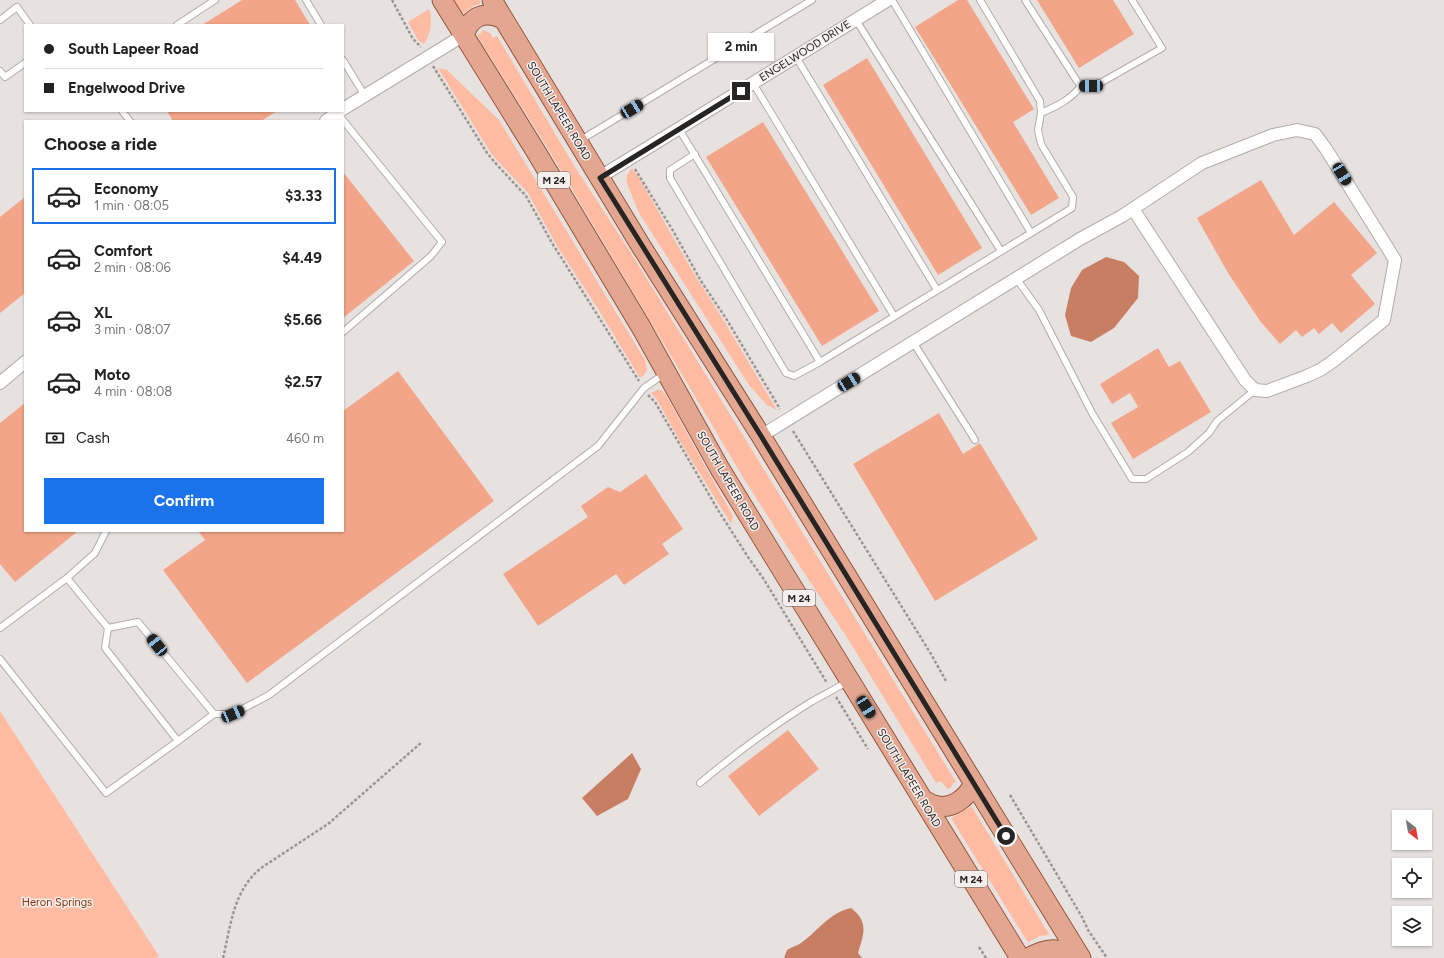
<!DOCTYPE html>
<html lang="en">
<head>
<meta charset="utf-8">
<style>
  :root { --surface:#fff; --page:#f2f2f2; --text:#222; --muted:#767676; --line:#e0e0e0; --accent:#1a73e8 }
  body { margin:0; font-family:Figtree,sans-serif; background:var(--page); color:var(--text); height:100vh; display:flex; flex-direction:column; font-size:15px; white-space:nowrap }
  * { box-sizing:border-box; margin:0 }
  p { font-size:13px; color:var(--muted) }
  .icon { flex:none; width:22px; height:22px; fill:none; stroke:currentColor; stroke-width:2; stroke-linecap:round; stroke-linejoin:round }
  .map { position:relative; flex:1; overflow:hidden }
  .side { position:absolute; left:24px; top:120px; width:320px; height:412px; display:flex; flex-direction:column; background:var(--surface); border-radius:0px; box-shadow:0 1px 3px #0004 }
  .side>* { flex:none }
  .banner { position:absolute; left:24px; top:24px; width:320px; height:88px; border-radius:0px; box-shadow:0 1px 3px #0004; display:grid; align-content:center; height:88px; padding:0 20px; background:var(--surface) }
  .needle { width:26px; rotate:149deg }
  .buttons { position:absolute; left:1392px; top:810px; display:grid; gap:8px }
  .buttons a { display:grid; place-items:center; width:40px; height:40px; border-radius:0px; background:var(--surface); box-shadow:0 1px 3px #0004; font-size:20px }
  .end { position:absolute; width:18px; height:18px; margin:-9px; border:5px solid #272524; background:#fff; box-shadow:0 0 0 2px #fff }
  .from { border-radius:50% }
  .bubble { position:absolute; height:28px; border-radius:0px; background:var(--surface); box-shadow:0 1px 3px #0004; font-size:13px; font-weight:700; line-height:28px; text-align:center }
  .car { position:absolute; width:12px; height:24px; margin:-12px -6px; border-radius:5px; box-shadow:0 0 3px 1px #0007; background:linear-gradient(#222 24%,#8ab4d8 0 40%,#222 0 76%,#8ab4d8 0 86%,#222 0) }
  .banner b { display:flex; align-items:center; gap:14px; height:38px; font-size:15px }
  .banner b+b { border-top:1px solid var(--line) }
  .banner i { width:10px; height:10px; background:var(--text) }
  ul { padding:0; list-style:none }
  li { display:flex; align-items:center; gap:12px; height:56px; margin:0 8px 6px; padding:0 12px; border:2px solid transparent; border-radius:0px }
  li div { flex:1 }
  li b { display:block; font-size:15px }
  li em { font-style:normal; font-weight:700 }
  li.selected { border-color:var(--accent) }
  li>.icon { width:36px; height:36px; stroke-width:1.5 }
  h2 { padding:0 20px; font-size:18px; line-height:48px }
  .pay { display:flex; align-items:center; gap:10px; height:44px; padding:0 20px; font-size:15px }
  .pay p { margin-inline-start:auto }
  .primary-button { display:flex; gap:8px; margin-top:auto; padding:8px 20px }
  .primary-button a { flex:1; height:46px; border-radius:0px; background:var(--accent); color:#fff; font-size:16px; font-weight:700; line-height:46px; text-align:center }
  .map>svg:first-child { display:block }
  .green { fill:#ffbca3 }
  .water { fill:#c77e63 }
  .building { fill:#f2a588 }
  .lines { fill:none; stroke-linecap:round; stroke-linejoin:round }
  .lane-casing { stroke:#b1acaa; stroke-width:8 }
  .street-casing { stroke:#b1acaa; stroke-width:14 }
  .primary-casing { stroke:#96543b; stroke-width:21 }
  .path { stroke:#9a9694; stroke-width:2.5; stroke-dasharray:3 2; stroke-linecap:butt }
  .lane { stroke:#fff; stroke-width:6 }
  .street { stroke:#fff; stroke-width:12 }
  .primary { stroke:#e3a791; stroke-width:19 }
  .route { stroke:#272524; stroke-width:5 }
  .labels { text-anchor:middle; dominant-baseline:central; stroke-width:3; stroke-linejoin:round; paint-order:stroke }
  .shield { fill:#f5efed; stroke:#656260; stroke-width:1 }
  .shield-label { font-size:10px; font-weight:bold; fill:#272524 }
  .street-label { font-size:11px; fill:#272524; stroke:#f5efed }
  .park-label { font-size:11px; fill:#8a3207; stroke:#f5efed }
</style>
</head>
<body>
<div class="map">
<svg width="1444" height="958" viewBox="0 0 1444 958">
  <rect width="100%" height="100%" fill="#e7e2e0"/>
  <path class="green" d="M 454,0 L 479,0 L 480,2 L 480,4 L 473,6 L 464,13 L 462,12 Z
    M 429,9 C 433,23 431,32 424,44 L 418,40 L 408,22 Z
    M 483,30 L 490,33 L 493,38 L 497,36 L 575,167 L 631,253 L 956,782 L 953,783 L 951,788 L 948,789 L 940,781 L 936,783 L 846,636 L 793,556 L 741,474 L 547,147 L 481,42 L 477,34 L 480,34 Z
    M 438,68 L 447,70 L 499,120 L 645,360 L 647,370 L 644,375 L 640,378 L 598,309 L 557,246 L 528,193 L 492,155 Z
    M 632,168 L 638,176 L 693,272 L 724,321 L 777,410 L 767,405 L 749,385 L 639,213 L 626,181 L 627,175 Z
    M 657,390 L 661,390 L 666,395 L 706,468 L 732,514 L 733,517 L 731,524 L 681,443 L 657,400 L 651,393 Z
    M 0,711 L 159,956 L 156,958 L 0,958 Z
    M 970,807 L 972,807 L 1049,934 L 1049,935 L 1040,936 L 1029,942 L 1027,941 L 951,818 Z"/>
  <path class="water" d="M 1106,257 L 1124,262 L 1139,276 L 1138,298 L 1114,328 L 1091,342 L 1071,336 L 1065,315 L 1071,288 L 1082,270 Z
    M 632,753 L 641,769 L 628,799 L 597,816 L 582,798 Z
    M 851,908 C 869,922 864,933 858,953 L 862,958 L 784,958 L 787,950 C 791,947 797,946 801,943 C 818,931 830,912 851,908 Z"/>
  <path class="building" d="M 242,0 L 295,0 L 310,25 L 202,25 Z
    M 958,0 L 967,0 L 1034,109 L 1013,122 L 1059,198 L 1031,215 L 915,27 Z
    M 1037,0 L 1113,0 L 1134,34 L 1079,68 Z
    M 867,58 L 982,248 L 938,275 L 823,85 Z
    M 167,111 L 277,111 L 261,121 L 173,121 Z
    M 763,122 L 879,311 L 822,346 L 706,157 Z
    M 343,172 L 414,261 L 343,318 Z
    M 1261,180 L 1294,235 L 1334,202 L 1377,253 L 1351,275 L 1375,304 L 1341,333 L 1332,323 L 1319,334 L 1314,328 L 1302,337 L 1296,330 L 1280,344 L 1260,321 L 1228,273 L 1197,218 Z
    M 25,197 L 25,293 L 0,313 L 0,217 Z
    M 1158,348 L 1169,367 L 1180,361 L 1211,412 L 1133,459 L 1111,423 L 1138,407 L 1130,393 L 1112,404 L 1100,384 Z
    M 398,371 L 494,501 L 247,683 L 163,570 L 205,540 L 198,531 L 343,531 L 343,411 Z
    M 25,403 L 25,531 L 78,531 L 15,582 L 0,564 L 0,423 Z
    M 939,413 L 963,454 L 980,443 L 1038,539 L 935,601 L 853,464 Z
    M 646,474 L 683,529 L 662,544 L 669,554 L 624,585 L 616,574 L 538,626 L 503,574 L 588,517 L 581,506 L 608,487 L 620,492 Z
    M 788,730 L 819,769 L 759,816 L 728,776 Z"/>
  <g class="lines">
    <defs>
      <path id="lane" d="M 306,0 L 321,25
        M 892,0 L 1031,233
        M 1025,0 L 1077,81 L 1081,86 L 1091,86 L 1102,82 L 1162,48 L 1132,0
        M 0,20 L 17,7 L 30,25
        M 856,20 L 1001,251
        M 177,25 L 215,0
        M 796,57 L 937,290
        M 343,60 L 365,96
        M 0,71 L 5,77 L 25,63
        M 753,83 L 894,316
        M 122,111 L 130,121
        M 337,113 L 442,242 L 431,256 L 343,332
        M 1041,113 C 1057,106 1070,100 1081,86
        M 679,129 L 820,362
        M 579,141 L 812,0
        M 695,154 L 670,170 L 670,178 L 786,373 L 794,376 L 820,362 L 1072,208 L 1073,197 L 1041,144 L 1038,130 L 1041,113 L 1040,101 L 980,0
        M 1016,278 L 1039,310 L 1092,413 L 1132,479 L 1146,479 L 1188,452 L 1209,433 L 1217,421 L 1255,390
        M 913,342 L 975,440
        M 67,578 L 108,628 L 105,648 L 178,741 L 214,714
        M 0,628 L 67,578 L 95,553 L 106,531
        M 108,628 L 138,622 L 214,714 L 233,714 L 269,695 L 598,446 L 644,388 L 664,374
        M 0,659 L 106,793 L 178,741
        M 700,783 C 735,754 772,726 811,702 C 823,695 836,689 848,681"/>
      <path id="street" d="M 343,109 L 464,35
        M 326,121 L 340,111
        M 600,177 L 888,0
        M 0,383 L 25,362
        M 761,436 L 1080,239 L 1122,216 L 1202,163 L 1273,135 L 1297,130 L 1315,134 L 1326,149 L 1395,260 L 1384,320 L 1332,362 L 1320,370 L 1307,376 L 1267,391 L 1255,390 L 1245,380 L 1133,209"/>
      <path id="primary" d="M 442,0 L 535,150 L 641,327 L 720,469 L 1020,958
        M 492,0 L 641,246 L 761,436 L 1081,958
        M 464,35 C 471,15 485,11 503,19
        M 922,799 C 926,801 930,804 934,805 C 951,811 967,798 974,783
        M 1028,958 C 1046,948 1060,946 1077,958"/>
    </defs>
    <use href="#lane" class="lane-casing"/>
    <use href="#street" class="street-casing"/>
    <use href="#primary" class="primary-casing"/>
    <path class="path" d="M 392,0 L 413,39 L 421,47
      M 433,66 L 487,153 L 498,166 L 526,196 L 552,243 L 639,381
      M 635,169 L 672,229 L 701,281 L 727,320 L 780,409
      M 648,395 L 655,402 L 718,510 L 748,557 L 763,578 L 827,683
      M 793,431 L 931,654 L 946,681
      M 836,697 L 868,749
      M 1010,795 L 1082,917 L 1088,930 L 1107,958
      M 979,947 L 986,958
      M 223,958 C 231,925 233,891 261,868 L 328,824 L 422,742"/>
    <use href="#lane" class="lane"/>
    <use href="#street" class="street"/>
    <use href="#primary" class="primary"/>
  </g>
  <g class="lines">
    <path class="route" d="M 741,91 L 600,178 L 761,436 L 1006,836"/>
  </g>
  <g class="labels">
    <g class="shield">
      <rect x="538" y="172" width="32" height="16" rx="3"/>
      <rect x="783" y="590" width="32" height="16" rx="3"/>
      <rect x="955" y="871" width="32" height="16" rx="3"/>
    </g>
    <g class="shield-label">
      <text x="554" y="180">M 24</text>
      <text x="799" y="598">M 24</text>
      <text x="971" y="879">M 24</text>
    </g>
    <g class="street-label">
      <text transform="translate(805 51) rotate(-32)">ENGELWOOD DRIVE</text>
      <text transform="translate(559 111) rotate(59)">SOUTH LAPEER ROAD</text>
      <text transform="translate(728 481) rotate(60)">SOUTH LAPEER ROAD</text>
      <text transform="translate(909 778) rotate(59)">SOUTH LAPEER ROAD</text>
    </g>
    <g class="park-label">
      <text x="57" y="902">Heron Springs</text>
    </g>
  </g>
</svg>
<div class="buttons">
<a><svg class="needle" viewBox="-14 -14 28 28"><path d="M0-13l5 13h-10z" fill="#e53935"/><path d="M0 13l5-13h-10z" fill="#767676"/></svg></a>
<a><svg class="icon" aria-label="locate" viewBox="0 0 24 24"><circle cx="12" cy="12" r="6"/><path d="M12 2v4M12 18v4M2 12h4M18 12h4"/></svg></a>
<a><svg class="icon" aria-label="layers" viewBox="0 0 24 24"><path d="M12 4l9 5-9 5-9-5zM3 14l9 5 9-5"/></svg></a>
</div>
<i class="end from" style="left:1006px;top:836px"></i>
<i class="end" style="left:741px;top:91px"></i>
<div class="bubble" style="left:708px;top:33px;width:66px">2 min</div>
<i class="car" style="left:1091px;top:86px;rotate:269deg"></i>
<i class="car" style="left:632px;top:109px;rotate:59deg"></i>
<i class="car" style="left:1342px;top:174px;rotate:148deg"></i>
<i class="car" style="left:849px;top:382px;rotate:59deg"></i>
<i class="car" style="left:157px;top:645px;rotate:321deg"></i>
<i class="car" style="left:866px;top:707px;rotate:148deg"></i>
<i class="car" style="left:233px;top:714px;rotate:67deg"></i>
<div class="banner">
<b><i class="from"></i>South Lapeer Road</b>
<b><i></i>Engelwood Drive</b>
</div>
<section class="side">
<h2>Choose a ride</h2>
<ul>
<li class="selected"><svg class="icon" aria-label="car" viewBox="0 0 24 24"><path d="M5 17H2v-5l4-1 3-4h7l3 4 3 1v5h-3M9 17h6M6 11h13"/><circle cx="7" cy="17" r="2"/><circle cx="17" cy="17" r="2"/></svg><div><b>Economy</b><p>1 min · 08:05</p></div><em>$3.33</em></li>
<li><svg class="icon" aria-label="car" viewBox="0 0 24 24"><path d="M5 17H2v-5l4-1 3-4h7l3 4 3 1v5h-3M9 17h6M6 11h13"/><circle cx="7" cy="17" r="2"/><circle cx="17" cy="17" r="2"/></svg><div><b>Comfort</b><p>2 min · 08:06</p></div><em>$4.49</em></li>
<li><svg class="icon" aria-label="car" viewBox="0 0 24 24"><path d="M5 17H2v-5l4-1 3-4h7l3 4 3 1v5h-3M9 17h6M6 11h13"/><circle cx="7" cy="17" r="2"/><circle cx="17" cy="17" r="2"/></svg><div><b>XL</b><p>3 min · 08:07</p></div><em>$5.66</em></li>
<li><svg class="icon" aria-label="car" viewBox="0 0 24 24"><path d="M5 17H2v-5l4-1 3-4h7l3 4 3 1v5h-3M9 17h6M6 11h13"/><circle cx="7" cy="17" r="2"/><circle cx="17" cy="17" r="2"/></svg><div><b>Moto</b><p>4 min · 08:08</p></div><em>$2.57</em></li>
</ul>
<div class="pay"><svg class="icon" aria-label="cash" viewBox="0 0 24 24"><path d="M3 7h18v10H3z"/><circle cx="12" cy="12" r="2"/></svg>Cash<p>460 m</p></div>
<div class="primary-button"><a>Confirm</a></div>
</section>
</div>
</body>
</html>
